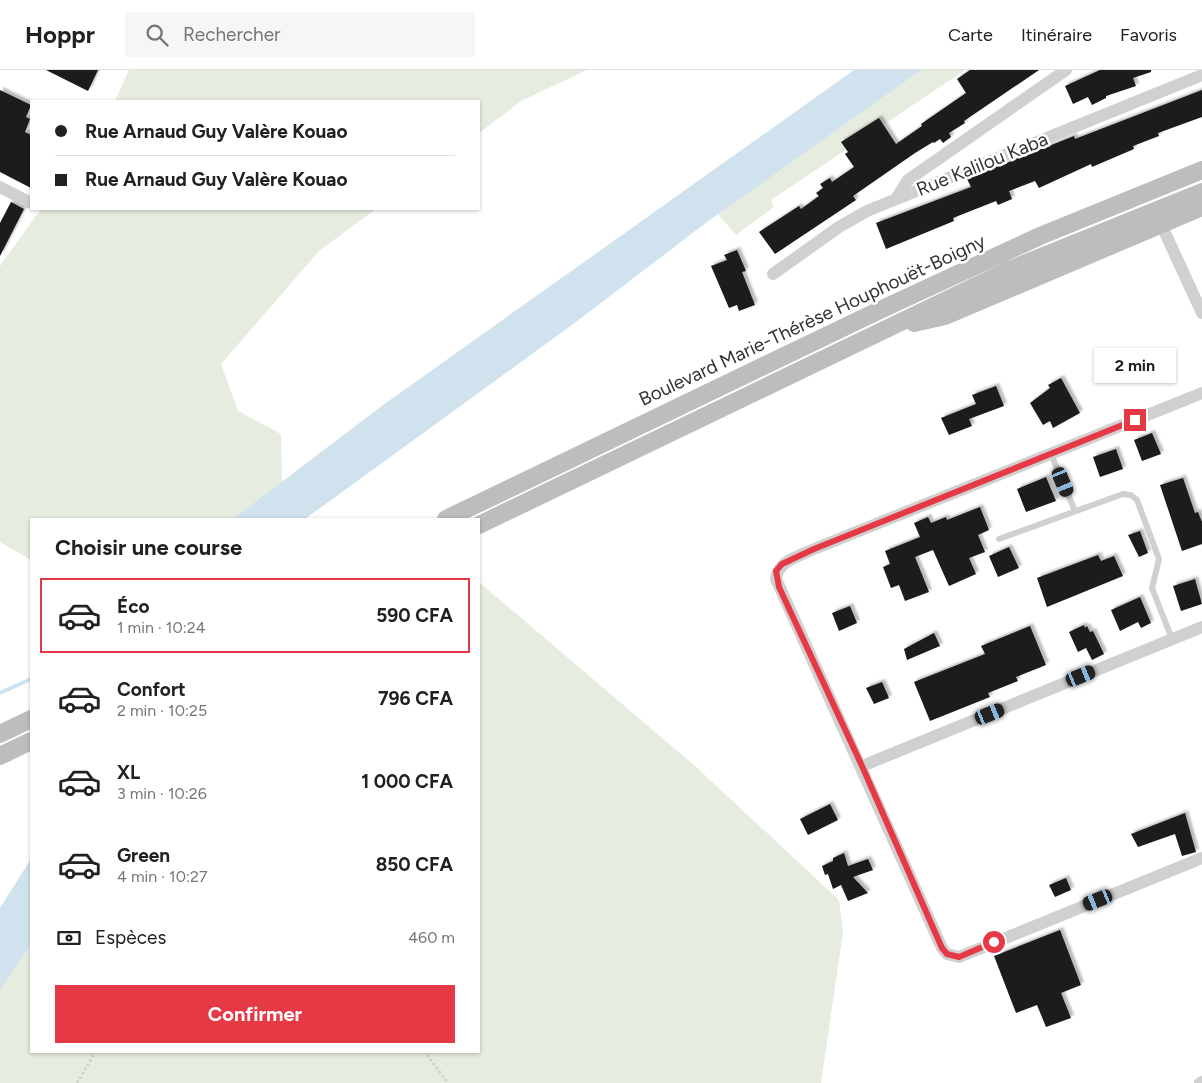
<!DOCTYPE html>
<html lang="fr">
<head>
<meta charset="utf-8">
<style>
  :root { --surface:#fff; --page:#f6f6f6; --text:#202124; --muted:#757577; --line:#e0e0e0; --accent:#e63946 }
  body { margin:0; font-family:Figtree,sans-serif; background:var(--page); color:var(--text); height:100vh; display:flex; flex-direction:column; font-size:19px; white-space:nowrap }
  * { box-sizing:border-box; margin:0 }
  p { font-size:16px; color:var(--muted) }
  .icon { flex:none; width:28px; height:28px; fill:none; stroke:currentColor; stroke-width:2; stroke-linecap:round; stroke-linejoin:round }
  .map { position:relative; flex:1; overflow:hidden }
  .panel { position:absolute; left:30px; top:448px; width:450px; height:535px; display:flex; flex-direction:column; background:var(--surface); border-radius:0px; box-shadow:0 1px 4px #0004 }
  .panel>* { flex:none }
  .hud { position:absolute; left:30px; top:30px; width:450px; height:110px; border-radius:0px; box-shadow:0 1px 4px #0004; display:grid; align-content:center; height:110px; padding:0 25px; background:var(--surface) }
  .end { position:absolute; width:22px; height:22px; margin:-11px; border:6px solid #e63946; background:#fff; box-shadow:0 0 0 2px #fff }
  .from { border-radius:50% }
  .bubble { position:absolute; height:35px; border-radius:0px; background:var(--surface); box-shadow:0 1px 4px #0004; font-size:16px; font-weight:700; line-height:35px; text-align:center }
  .car { position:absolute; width:15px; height:30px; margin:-15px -8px; border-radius:6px; box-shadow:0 0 4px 1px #0007; background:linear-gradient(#222 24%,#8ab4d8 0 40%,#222 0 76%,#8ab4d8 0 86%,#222 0) }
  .hud b { display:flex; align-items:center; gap:18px; height:48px; font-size:19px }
  .hud b+b { border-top:1px solid var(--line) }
  .hud i { width:12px; height:12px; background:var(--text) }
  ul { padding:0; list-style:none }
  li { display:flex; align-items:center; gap:15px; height:75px; margin:0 10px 8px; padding:0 15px; border:2px solid transparent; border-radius:0px }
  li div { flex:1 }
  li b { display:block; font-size:19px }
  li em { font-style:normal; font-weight:700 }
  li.current { border-color:var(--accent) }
  li>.icon { width:45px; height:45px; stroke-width:1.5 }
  h2 { padding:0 25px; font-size:22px; line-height:60px }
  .pay { display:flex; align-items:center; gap:12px; height:55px; padding:0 25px; font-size:19px }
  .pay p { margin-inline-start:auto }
  .button { display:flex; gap:10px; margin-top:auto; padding:10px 25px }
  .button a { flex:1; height:58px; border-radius:0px; background:var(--accent); color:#fff; font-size:20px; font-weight:700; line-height:58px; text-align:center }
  header { display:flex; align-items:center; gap:30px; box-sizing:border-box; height:70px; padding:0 25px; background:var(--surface); border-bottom:1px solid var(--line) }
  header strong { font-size:24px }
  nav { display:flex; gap:28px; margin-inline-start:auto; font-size:18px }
  .search { width:350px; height:45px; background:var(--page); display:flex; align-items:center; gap:12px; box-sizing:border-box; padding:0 18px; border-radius:0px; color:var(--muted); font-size:19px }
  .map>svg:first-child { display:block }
  .green { fill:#e6ecdf }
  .water { fill:#cfe2ee }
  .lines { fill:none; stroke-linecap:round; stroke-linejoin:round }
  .stream { stroke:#cfe2ee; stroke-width:4 }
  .building { fill:#1a1a1a; filter:url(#shadow) }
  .path { stroke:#cdcdcd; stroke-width:2.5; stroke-dasharray:2.5 2.5; stroke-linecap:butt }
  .service { stroke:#d0d0d0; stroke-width:6 }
  .minor { stroke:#d0d0d0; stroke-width:12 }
  .secondary { stroke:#bdbdbd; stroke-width:18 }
  .route { stroke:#e63946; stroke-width:6 }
  .labels { text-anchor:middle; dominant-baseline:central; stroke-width:5; stroke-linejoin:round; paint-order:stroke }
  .street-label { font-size:19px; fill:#333; stroke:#fff }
</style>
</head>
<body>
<header>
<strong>Hoppr</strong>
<div class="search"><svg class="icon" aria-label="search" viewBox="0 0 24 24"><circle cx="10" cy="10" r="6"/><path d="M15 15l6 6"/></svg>Rechercher</div>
<nav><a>Carte</a><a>Itinéraire</a><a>Favoris</a></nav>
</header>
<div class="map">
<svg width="1202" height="1013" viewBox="0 0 1202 1013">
  <defs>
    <filter id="shadow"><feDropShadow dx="3" dy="-3" stdDeviation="1" flood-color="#0004"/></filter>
  </defs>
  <rect width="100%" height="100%" fill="#fff"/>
  <path class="green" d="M 129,0 L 587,0 L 521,31 L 479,63 L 479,31 L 115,31 Z
    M 889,0 L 965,0 L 771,130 L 774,137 L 736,165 L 704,128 Z
    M 41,139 L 376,139 L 319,181 L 221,294 L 238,341 L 281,364 L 282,412 L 233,449 L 31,449 L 31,490 L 0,472 L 0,196 Z
    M 479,512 L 695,696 L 839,830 L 843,862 L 821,1013 L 0,1013 L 0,872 L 31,834 L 31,981 L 479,981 Z"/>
  <path class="water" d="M 854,0 L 921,0 L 707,152 L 576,252 L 305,449 L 233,449 L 383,335 Z
    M 31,789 L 31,874 L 0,920 L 0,838 Z"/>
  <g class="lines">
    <path class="stream" d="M 0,623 L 31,609"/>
  </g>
  <path class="building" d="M 46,0 L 98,0 L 88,21 Z
    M 970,0 L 1039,0 L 964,51 L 965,53 L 949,63 L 951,67 L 943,73 L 940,69 L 934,73 L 933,72 L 915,83 L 853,126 L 856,130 L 775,184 L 759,162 L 799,136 L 801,139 L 819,126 L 816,123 L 823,118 L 820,114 L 830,108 L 832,112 L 854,97 L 845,84 L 848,82 L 841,72 L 879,48 L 896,74 L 922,56 L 921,54 L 966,23 L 957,9 Z
    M 1100,0 L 1151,0 L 1151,2 L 1133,8 L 1136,16 L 1106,26 L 1106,28 L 1092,35 L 1088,27 L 1073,34 L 1065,16 Z
    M 0,20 L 31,35 L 26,47 L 30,49 L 25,62 L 31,65 L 31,118 L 0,102 Z
    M 1202,20 L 1202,47 L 1158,63 L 1159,66 L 1133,76 L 1134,79 L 1092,97 L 1091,94 L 1039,118 L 1035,111 L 1009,121 L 1012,129 L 998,135 L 996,131 L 953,148 L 954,151 L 886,179 L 876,153 L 971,117 L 967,109 L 1074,66 L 1075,69 Z
    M 11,132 L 24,139 L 0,186 L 0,153 Z
    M 737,180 L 746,201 L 742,202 L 755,235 L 739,241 L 737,235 L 729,238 L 711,196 L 727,190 L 724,185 Z
    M 1061,308 L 1080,343 L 1053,358 L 1050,351 L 1043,355 L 1030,333 L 1050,318 L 1048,315 Z
    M 996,316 L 1004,336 L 969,349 L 972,356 L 949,365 L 941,348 L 976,334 L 972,325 Z
    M 1152,363 L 1161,384 L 1142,391 L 1134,370 Z
    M 1116,379 L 1123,399 L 1100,407 L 1093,387 Z
    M 1046,407 L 1056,431 L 1026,442 L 1017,419 Z
    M 1183,408 L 1195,443 L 1198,442 L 1202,452 L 1202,474 L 1182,481 L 1160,415 Z
    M 980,437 L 989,460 L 978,465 L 985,482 L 969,488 L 976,504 L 949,516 L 933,480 L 915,487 L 929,522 L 905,531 L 899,515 L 891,518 L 883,497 L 890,494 L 885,481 L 920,467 L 914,453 L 928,447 L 931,453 L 946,447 L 947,450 Z
    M 1140,461 L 1148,483 L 1139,487 L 1128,465 Z
    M 1009,477 L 1019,498 L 998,507 L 989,486 Z
    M 1098,485 L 1101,491 L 1114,486 L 1123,506 L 1047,537 L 1037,508 Z
    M 1195,509 L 1202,534 L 1181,541 L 1173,516 Z
    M 1140,527 L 1151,553 L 1141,558 L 1138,552 L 1120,561 L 1111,540 Z
    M 850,536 L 857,553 L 839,561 L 832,543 Z
    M 1084,555 L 1085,558 L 1087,556 L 1090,562 L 1093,561 L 1104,584 L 1092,590 L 1086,578 L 1078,582 L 1069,562 Z
    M 1030,556 L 1046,595 L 1016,607 L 1018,611 L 988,623 L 990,627 L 930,651 L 914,612 L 985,584 L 981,576 Z
    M 934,563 L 940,576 L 907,590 L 904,579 Z
    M 882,612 L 889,628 L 874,634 L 866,618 Z
    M 830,734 L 838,750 L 808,765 L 800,749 Z
    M 1185,743 L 1196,782 L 1182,786 L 1175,764 L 1138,777 L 1131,764 Z
    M 844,783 L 848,796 L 868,789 L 873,800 L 853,807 L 868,823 L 848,831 L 841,815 L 833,819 L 828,804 L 825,805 L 822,796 L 833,791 L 833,788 Z
    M 1066,808 L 1071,820 L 1055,827 L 1049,815 Z
    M 1060,860 L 1081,915 L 1061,923 L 1071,948 L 1046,957 L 1037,935 L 1016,943 L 994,886 Z"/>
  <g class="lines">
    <path class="path" d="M 424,981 L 448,1013
      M 77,1013 L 96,981"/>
    <path class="service" d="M 1051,384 L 1075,441
      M 999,469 L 1123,424 L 1131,425 L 1137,430 L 1159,489 L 1152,518 L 1172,569"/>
    <path class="minor" d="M 0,117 L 31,133
      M 896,129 L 908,110 L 1066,0
      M 1161,154 L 1202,243
      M 773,204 L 839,157 L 867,141 L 1202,5
      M 1202,323 L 814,479 C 800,486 777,491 776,509 L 942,878 L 947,884 L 959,887 L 1202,788
      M 862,696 L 1202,557
      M 1200,1013 L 1202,1012"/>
    <path class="secondary" d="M 914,253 L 945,246 L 1202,137
      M 446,449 L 880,240 L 1040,166 L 1202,100
      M 479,455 L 1009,200 L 1202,122
      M 0,664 L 31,649
      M 0,686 L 31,671"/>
  </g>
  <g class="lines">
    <path class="route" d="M 994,872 L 959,887 L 947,884 L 942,878 L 862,696 L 779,517 L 776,501 L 782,494 L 814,479 L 1135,350"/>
  </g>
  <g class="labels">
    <g class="street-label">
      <text transform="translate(982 94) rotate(-22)">Rue Kalilou Kaba</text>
      <text transform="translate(812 250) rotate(-25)">Boulevard Marie-Thérèse Houphouët-Boigny</text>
    </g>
  </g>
</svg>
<i class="end from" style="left:994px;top:872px"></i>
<i class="end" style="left:1135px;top:350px"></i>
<div class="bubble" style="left:1094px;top:278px;width:82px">2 min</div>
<i class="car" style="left:1063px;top:412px;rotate:157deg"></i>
<i class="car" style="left:1081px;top:606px;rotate:68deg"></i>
<i class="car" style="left:990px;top:644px;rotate:68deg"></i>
<i class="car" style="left:1098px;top:830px;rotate:248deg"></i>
<div class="hud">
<b><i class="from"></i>Rue Arnaud Guy Valère Kouao</b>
<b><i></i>Rue Arnaud Guy Valère Kouao</b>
</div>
<section class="panel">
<h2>Choisir une course</h2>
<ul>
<li class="current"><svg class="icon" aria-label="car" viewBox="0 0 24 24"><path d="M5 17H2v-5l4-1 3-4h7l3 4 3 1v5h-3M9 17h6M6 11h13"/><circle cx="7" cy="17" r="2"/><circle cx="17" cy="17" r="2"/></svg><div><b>Éco</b><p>1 min · 10:24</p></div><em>590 CFA</em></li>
<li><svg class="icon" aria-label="car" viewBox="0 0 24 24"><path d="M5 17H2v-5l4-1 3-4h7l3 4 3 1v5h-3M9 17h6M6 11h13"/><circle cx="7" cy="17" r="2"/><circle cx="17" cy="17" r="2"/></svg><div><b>Confort</b><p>2 min · 10:25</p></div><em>796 CFA</em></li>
<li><svg class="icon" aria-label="car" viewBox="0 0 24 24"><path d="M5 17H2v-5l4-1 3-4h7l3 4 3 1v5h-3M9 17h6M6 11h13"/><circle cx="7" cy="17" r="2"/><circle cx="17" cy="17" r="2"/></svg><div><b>XL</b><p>3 min · 10:26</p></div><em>1 000 CFA</em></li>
<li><svg class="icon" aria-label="car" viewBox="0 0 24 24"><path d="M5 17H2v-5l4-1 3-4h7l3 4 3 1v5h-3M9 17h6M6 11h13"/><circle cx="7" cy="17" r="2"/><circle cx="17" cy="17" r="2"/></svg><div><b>Green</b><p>4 min · 10:27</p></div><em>850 CFA</em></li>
</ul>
<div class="pay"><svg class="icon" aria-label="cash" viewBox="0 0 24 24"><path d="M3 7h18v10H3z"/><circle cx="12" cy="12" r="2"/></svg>Espèces<p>460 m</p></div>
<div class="button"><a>Confirmer</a></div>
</section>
</div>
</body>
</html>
